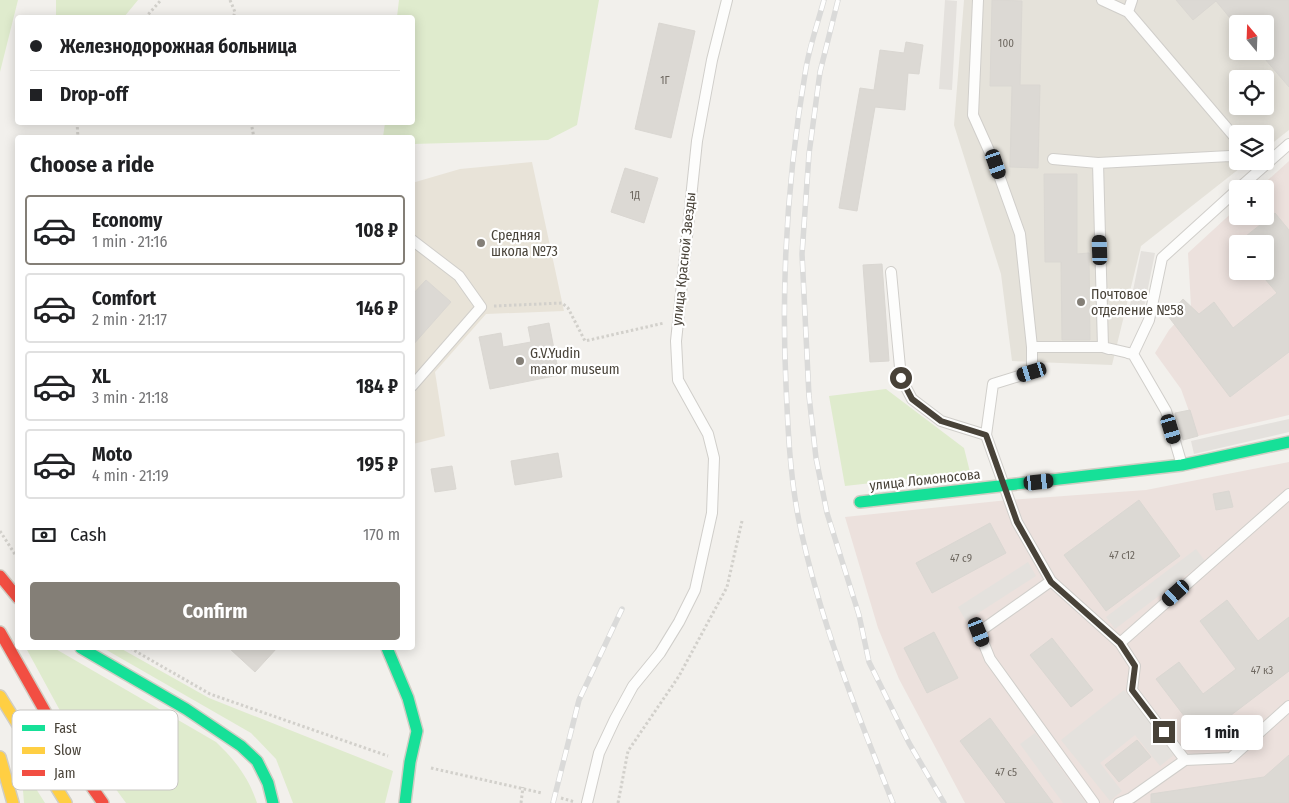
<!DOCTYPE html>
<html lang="en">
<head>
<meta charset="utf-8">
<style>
  :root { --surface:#fff; --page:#f2f2f2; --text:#202124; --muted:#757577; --line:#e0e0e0; --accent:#847f77 }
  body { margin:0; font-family:"Fira Sans Condensed",sans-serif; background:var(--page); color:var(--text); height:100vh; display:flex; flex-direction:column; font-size:19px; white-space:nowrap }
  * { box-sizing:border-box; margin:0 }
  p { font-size:16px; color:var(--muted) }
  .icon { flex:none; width:28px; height:28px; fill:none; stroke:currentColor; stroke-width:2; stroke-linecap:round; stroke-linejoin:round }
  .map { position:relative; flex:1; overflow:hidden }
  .side { position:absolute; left:15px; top:135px; width:400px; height:515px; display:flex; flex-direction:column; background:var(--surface); border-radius:5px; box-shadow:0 2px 12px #0003 }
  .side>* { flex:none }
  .banner { position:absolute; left:15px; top:15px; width:400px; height:110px; border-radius:5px; box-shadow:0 2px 12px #0003; display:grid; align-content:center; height:110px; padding:0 15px; background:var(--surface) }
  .needle { width:32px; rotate:341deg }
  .fabs { position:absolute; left:1229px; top:15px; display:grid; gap:10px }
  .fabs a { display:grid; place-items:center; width:45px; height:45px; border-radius:5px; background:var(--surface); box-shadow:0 2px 12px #0003; font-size:25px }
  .end { position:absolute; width:22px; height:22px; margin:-11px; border:6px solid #484238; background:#fff; box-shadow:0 0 0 2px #fff }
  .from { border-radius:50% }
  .bubble { position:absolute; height:35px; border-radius:5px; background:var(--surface); box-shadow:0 2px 12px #0003; font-size:16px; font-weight:700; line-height:35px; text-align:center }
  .car { position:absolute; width:15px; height:30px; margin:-15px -8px; border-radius:6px; box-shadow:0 0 4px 1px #0007; background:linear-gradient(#222 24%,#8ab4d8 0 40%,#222 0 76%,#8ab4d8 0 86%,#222 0) }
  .banner b { display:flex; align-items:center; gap:18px; height:48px; font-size:19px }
  .banner b+b { border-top:1px solid var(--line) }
  .banner i { width:12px; height:12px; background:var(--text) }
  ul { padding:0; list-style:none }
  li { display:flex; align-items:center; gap:15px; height:70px; margin:0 10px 8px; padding:0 5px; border:2px solid var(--line); border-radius:5px }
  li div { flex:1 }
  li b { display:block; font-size:19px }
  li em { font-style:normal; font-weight:700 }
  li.active { border-color:var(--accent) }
  li>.icon { width:45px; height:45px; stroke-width:1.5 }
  h2 { padding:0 15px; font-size:22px; line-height:60px }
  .pay { display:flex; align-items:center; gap:12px; height:55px; padding:0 15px; font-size:19px }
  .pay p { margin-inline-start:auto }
  .action { display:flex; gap:10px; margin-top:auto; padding:10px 15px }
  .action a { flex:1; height:58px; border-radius:5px; background:var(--accent); color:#fff; font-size:20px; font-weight:700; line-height:58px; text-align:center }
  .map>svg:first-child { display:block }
  .residential { fill:#e5e2da; fill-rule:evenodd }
  .education { fill:#e8e3d8 }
  .medical { fill:#ece1dd; fill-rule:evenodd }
  .green { fill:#dfebcd }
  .parking { fill:#e4e1dd }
  .building { fill:#dcd9d4; stroke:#dad7d2 }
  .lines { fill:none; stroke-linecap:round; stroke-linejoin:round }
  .lane-casing { stroke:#d0ceca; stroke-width:12 }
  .fast-casing { stroke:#d0cdc3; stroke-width:14 }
  .slow-casing { stroke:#d0cdc3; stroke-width:14 }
  .jam-casing { stroke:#d0cdc3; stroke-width:14 }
  .path { stroke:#d2d0cb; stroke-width:3; stroke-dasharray:2.5 2.5; stroke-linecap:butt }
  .lane { stroke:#fdfdfc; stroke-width:10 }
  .fast { stroke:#16e098; stroke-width:11 }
  .slow { stroke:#ffcf43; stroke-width:11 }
  .jam { stroke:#f24e42; stroke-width:11 }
  .rail-casing { stroke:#dadad9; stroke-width:5.5 }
  .rail { stroke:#fff; stroke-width:4; stroke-dasharray:11; stroke-linecap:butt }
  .route { stroke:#484238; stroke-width:6 }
  .poi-dot { fill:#847f77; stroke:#fff; stroke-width:2 }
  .labels { text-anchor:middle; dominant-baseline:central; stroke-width:4.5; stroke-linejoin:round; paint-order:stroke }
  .number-label { font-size:11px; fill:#6e6860 }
  .poi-label { font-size:14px; fill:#484238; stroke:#fff; text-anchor:start }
  .street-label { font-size:14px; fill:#484238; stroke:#fff }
  .key { fill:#fff; stroke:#c8c6c3; stroke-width:1 }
  .key-label { font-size:14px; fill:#484238 }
</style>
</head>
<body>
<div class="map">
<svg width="1289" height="803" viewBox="0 0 1289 803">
  <rect width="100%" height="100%" fill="#f2f0ec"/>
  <path class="residential" d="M 964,0 L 1289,0 L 1289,130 L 1265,149 L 1265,134 L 1238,134 L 1238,161 L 1249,161 L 1141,246 L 1112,365 L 1012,361 L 1001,274 L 954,125 ZM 1238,24 L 1265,24 L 1265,51 L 1238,51 ZM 1238,79 L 1265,79 L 1265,106 L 1238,106 Z"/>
  <path class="education" d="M 532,162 L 564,311 L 486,314 L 435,372 L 445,436 L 413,444 L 412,183 L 460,169 Z"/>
  <path class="medical" d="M 1289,161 L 1289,415 L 1198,436 L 1181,389 L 1155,353 L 1169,330 L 1191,306 L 1188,253 L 1237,208 L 1238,216 L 1265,216 L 1265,189 L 1258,189 ZM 1238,244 L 1265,244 L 1265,271 L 1238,271 Z
    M 1289,462 L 1289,803 L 965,803 L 899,679 L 878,628 L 845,517 L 1008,500 L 1146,490 Z"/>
  <path class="green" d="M 0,0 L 18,0 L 0,72 Z
    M 56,0 L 138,0 L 124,17 L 56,18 Z
    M 399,0 L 599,0 L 577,125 L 548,140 L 413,144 L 412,138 L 383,137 L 385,123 L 412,122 L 412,18 L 397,17 Z
    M 886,389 L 964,448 L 970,472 L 845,486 L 829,396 Z
    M 26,648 L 54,648 L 216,742 C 235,760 249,778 257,803 L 126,803 L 64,718 Z
    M 103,648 L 120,648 L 209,698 L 393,771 L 385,803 L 293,803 L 276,759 L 251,733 Z
    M 21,765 L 45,803 L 24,803 Z"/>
  <path class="parking" d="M 945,0 L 957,1 L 952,90 L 939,89 Z
    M 1141,251 L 1155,253 L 1142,318 L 1128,315 Z
    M 1289,419 L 1289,432 L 1194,454 L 1191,441 Z
    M 1196,549 L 1205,561 L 1115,629 L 1106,617 Z
    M 1028,562 L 1036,576 L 966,621 L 958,607 Z
    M 1124,690 L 1175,754 L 1160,766 L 1135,735 L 1100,763 L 1122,791 L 1110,801 L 1061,740 Z
    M 1035,733 L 1086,803 L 1063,803 L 1020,744 Z"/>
  <path class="building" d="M 992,0 L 1022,1 L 1020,85 L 1040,85 L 1038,168 L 1010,167 L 1012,86 L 990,86 Z
    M 1176,0 L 1289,0 L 1289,87 L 1265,59 L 1265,24 L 1235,24 L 1216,1 L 1193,20 Z
    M 659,23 L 695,31 L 671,138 L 635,129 Z
    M 906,42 L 923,45 L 919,74 L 908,73 L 905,110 L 875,107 L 857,211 L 839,208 L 860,88 L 874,90 L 880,50 L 904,53 Z
    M 625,168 L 658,178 L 644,223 L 611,212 Z
    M 1044,174 L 1077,174 L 1077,254 L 1089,253 L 1090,340 L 1062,340 L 1061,262 L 1045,262 Z
    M 1275,213 L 1289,230 L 1289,352 L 1230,397 L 1168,316 L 1183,299 L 1199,314 L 1214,302 L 1233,328 L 1277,293 L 1265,279 L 1265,244 L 1236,244 Z
    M 882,264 L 889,361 L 870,362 L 863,265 Z
    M 426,280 L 451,302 L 412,346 L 412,295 Z
    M 549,323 L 559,375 L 490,389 L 479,337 L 501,333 L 503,347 L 531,342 L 528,327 Z
    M 1190,410 L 1198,436 L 1183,440 L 1175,413 Z
    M 558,453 L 562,477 L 515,485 L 511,461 Z
    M 452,466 L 456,489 L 435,492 L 431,469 Z
    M 1229,491 L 1233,507 L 1216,510 L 1213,494 Z
    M 1139,500 L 1180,556 L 1106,611 L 1064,555 Z
    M 990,523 L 1006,553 L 932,593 L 916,563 Z
    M 1227,600 L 1258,641 L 1289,617 L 1289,671 L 1201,738 L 1156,679 L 1179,662 L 1203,694 L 1236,669 L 1200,621 Z
    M 934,632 L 958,678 L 927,693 L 904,648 Z
    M 1052,638 L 1093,690 L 1071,707 L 1030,655 Z
    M 229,648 L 277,648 L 255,672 Z
    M 990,718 L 1053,803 L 1006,803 L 960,741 Z
    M 1137,740 L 1151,757 L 1119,782 L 1105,765 Z
    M 1289,755 L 1289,803 L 1151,803 L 1151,794 L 1264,777 Z"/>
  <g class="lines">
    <defs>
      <path id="lane" d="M 978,0 L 973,115 L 995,164 L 1020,234 L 1032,347 L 1103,347 L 1133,354 L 1166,411 L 1182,465
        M 1102,0 L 1128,12 L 1238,141
        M 1128,12 L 1132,0
        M 1053,159 L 1098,163 L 1103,347 L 1109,349
        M 1243,161 L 1261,168
        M 1098,163 L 1230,156 L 1238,159
        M 1238,189 L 1289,144
        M 412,240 L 459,276 L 481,307 L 412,386
        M 891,272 L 901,378 L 912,399 L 941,421 L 986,435 L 1017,522 L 1051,581
        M 1128,353 L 1133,354 L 1149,320 L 1162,258 L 1238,189
        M 986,435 L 993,384 L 1032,372 L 1032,347
        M 1120,643 L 1289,494
        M 587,803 L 599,753 L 615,719 L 633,686 L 660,653 L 679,622 L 695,590 L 712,513 L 714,458 L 708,434 L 678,380 L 676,341 L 697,141 L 712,60 L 727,0
        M 1094,803 L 990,659 L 979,632 L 1051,581 L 1120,643 L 1135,666 L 1132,690 L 1185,760
        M 1119,803 L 1131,798 L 1185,760 L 1231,758 L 1289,706"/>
      <path id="fast" d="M 860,502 L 1182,465 L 1289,442
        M 81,648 L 186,709 L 241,746 L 257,761 L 268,783 L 273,803
        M 387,648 L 408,698 L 417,731 L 410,762 L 405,803"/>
      <path id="slow" d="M 0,696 L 66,803
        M 0,757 L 13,803"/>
      <path id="jam" d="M 0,576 L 18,598
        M 0,632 L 72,759 L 103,803"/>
    </defs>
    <use href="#lane" class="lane-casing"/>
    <use href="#fast" class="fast-casing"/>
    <use href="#slow" class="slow-casing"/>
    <use href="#jam" class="jam-casing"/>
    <path class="path" d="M 230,0 L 235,12 L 233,18
      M 145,18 L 161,0
      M 77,122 L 78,138
      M 251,122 L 254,138
      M 494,306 L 562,303 L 568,308 L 585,341 L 664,323
      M 0,531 L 18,559
      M 130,648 L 210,694 L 388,756
      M 431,768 L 542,793
      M 561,798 L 575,802
      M 521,803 L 523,787
      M 618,803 L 628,751 L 679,676 L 727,587 L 742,521"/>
    <use href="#lane" class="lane"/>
    <use href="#fast" class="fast"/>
    <use href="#slow" class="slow"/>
    <use href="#jam" class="jam"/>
    <defs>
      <path id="rail" d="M 824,0 C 818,22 810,45 806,68 C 788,172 781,280 786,385 C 788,431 790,476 799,521 C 819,618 856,711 893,803
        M 838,0 L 820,72 L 809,154 L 802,254 L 809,396 L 816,458 L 827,513 L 859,615 L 869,662 L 909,743 L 944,803
        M 553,803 L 579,700 L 622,609"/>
    </defs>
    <use href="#rail" class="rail-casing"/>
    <use href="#rail" class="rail"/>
  </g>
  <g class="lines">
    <path class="route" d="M 901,378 L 912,399 L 941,421 L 986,435 L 1017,522 L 1051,582 L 1120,643 L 1135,666 L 1132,690 L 1164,732"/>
  </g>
  <g class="poi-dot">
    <circle cx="481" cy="243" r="5"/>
    <circle cx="1081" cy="302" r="5"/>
    <circle cx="520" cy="361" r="5"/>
  </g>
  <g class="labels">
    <g class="number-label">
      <text x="1006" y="43">100</text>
      <text x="665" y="80">1Г</text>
      <text x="635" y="195">1Д</text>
      <text x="1122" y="555">47 с12</text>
      <text x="961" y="558">47 с9</text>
      <text x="1262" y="670">47 к3</text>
      <text x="1006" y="772">47 с5</text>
    </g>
    <g class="poi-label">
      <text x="491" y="235">Средняя<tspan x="491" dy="16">школа №73</tspan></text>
      <text x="1091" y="294">Почтовое<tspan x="1091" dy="16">отделение №58</tspan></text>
      <text x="530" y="353">G.V.Yudin<tspan x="530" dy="16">manor museum</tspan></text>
    </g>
    <g class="street-label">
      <text transform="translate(684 259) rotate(-84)">улица Красной Звезды</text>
      <text transform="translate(925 480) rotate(-6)">улица Ломоносова</text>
    </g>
  </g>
  <rect x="12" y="710" width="166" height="80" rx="8" class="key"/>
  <rect x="22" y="725" width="23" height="6" fill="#16e098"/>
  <rect x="22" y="747" width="23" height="7" fill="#ffcf43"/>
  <rect x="22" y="770" width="23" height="6" fill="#f24e42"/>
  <g class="key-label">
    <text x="54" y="733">Fast</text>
    <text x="54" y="755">Slow</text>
    <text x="54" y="778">Jam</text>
  </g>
</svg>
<div class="fabs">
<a><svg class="needle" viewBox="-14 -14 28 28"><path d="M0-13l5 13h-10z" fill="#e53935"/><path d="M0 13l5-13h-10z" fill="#757577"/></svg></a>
<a><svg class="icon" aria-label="locate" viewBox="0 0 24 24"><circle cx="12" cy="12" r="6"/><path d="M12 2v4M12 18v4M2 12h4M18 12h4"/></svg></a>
<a><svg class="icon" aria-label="layers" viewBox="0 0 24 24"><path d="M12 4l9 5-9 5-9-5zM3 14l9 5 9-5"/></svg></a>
<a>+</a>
<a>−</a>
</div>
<i class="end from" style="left:901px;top:378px"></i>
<i class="end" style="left:1164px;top:732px"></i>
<div class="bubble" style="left:1181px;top:715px;width:82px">1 min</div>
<i class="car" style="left:996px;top:164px;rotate:161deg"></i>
<i class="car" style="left:1100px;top:250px;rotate:358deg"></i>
<i class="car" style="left:1032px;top:372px;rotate:253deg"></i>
<i class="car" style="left:1171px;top:429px;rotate:163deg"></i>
<i class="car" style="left:1039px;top:482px;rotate:84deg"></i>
<i class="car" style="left:1176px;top:593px;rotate:228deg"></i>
<i class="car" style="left:979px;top:632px;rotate:158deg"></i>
<div class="banner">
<b><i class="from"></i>Железнодорожная больница</b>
<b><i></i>Drop-off</b>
</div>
<section class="side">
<h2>Choose a ride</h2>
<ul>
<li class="active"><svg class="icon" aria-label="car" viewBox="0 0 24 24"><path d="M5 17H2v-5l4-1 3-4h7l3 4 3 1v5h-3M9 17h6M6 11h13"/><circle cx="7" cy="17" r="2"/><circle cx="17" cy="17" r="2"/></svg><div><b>Economy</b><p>1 min · 21:16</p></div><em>108 ₽</em></li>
<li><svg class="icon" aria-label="car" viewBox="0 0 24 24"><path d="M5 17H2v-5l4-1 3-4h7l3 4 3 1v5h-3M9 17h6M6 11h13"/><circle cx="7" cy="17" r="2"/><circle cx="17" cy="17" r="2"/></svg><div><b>Comfort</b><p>2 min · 21:17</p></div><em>146 ₽</em></li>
<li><svg class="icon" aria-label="car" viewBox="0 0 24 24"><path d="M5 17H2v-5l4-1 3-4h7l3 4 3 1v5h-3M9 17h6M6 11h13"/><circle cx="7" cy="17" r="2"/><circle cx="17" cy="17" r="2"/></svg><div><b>XL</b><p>3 min · 21:18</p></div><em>184 ₽</em></li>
<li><svg class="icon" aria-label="car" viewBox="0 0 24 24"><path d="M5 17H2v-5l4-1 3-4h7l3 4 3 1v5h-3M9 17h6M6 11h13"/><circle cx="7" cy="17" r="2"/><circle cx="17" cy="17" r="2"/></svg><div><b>Moto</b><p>4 min · 21:19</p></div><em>195 ₽</em></li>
</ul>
<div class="pay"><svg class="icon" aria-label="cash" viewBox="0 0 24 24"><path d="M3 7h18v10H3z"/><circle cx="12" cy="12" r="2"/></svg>Cash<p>170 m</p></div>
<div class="action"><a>Confirm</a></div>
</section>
</div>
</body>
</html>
